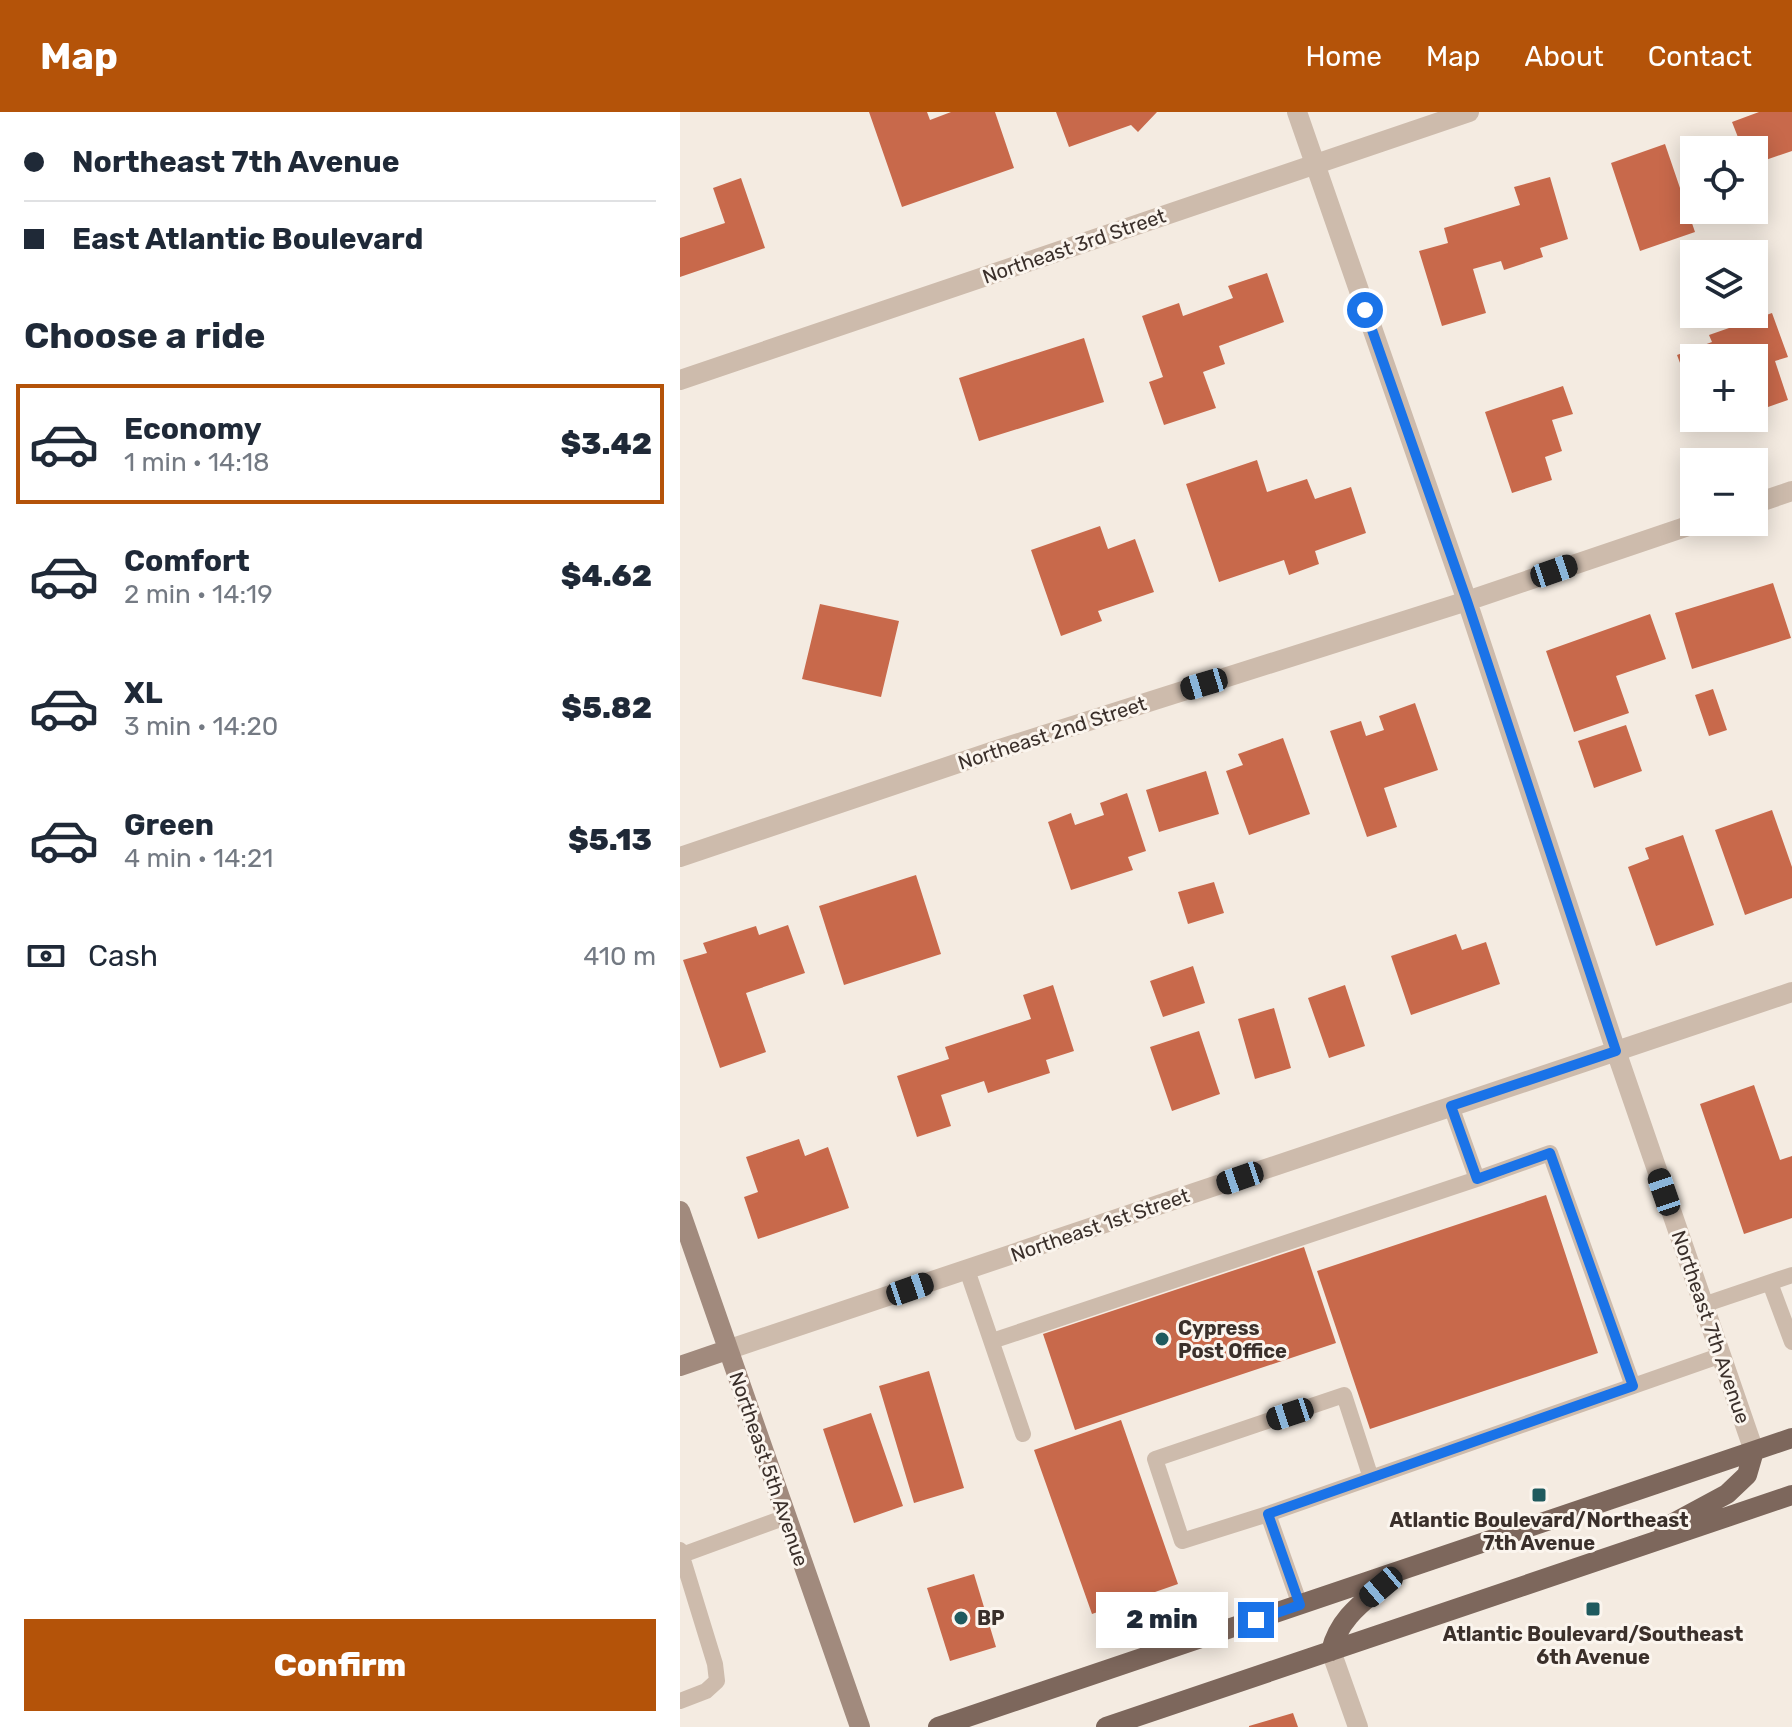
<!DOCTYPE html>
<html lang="en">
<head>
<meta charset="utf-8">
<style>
  :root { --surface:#fff; --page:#f2f2f3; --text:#1f2937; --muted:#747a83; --line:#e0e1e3; --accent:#b45309 }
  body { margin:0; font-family:Rubik,sans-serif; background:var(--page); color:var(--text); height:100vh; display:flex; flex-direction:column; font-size:30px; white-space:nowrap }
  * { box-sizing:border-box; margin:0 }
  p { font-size:26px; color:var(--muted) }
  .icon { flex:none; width:44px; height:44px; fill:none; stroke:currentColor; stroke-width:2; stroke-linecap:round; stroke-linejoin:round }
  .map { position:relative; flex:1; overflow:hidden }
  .panel { display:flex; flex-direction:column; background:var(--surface); width:680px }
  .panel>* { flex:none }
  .hud { display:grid; align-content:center; height:176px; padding:0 24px; background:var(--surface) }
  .fabs { position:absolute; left:1000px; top:24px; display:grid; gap:16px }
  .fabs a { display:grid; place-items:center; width:88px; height:88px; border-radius:0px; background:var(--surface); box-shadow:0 4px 20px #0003; font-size:40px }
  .end { position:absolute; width:36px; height:36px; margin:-18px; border:10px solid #1a73e8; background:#fff; box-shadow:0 0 0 4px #fff }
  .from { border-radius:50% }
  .bubble { position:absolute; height:56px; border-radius:0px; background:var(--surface); box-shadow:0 4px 20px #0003; font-size:26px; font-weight:800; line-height:56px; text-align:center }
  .car { position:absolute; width:24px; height:48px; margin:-24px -12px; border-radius:10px; box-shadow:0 0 6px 2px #0007; background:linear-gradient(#222 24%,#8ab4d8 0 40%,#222 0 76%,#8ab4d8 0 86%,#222 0) }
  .hud b { display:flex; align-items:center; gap:28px; height:76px; font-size:30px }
  .hud b+b { border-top:2px solid var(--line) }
  .hud i { width:20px; height:20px; background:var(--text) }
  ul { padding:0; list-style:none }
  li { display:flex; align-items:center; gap:24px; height:120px; margin:0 16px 12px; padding:0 8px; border:4px solid transparent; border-radius:0px }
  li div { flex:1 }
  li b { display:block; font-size:30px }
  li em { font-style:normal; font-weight:800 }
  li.active { border-color:var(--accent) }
  li>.icon { width:72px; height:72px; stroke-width:1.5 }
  h2 { padding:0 24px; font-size:36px; line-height:96px }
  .pay { display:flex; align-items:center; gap:20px; height:88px; padding:0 24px; font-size:30px }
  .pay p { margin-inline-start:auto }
  .button { display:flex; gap:16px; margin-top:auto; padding:16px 24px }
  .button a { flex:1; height:92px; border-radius:0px; background:var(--accent); color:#fff; font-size:32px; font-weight:800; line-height:92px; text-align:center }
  header { display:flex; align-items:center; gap:48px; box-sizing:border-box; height:112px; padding:0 40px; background:var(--accent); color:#fff }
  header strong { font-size:38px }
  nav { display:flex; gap:44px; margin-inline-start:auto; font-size:28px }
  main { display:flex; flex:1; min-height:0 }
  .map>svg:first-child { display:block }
  .building { fill:#c8694b }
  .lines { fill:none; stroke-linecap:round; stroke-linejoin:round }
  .lane { stroke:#cdbbac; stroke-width:16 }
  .street { stroke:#cdbbac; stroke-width:20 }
  .secondary { stroke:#a18a7d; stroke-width:20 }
  .primary { stroke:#7d675c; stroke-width:20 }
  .route { stroke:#1a73e8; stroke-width:10 }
  .poi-dot { fill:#1f5a5e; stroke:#fbf5ee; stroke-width:3 }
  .labels { text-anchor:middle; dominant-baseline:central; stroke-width:6; stroke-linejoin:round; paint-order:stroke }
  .street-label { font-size:20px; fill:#3b302b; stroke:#fbf5ee }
  .poi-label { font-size:20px; font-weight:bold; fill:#3b302b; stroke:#fbf5ee; text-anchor:start }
</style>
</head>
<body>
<header>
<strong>Map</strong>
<nav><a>Home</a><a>Map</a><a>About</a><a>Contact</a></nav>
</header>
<main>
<section class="panel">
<div class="hud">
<b><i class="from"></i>Northeast 7th Avenue</b>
<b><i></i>East Atlantic Boulevard</b>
</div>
<h2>Choose a ride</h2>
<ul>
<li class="active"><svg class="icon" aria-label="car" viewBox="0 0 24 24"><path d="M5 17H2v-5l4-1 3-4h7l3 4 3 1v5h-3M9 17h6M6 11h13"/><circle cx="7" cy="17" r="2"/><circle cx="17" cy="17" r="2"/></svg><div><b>Economy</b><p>1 min · 14:18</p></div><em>$3.42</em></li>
<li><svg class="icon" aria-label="car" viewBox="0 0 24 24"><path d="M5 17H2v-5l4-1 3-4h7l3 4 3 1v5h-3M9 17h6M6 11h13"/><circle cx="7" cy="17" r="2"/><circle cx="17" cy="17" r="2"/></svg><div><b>Comfort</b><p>2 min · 14:19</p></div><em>$4.62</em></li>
<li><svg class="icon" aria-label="car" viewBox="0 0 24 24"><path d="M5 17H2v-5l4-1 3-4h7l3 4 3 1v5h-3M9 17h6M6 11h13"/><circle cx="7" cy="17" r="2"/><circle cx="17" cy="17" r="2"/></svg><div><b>XL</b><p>3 min · 14:20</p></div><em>$5.82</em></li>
<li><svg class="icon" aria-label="car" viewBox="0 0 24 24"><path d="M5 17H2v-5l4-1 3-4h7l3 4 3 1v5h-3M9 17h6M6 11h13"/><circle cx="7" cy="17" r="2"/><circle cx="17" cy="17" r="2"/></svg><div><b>Green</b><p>4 min · 14:21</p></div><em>$5.13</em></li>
</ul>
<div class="pay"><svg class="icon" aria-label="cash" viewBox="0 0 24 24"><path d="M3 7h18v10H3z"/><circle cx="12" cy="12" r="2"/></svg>Cash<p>410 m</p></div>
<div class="button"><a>Confirm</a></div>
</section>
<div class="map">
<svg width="1112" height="1615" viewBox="0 0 1112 1615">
  <rect width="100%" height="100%" fill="#f4ebe1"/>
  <path class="building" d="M 189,0 L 247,0 L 250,8 L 271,0 L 315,0 L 334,56 L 222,95 Z
    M 376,0 L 477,0 L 458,20 L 451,13 L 389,35 Z
    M 1079,0 L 1112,0 L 1112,39 L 1074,52 L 1074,38 L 1063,38 L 1052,10 Z
    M 985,32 L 1015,120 L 960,139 L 931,51 Z
    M 870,65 L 888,127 L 860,136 L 863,145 L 824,158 L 821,149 L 793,157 L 806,201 L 762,214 L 739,139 L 768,131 L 764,116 L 840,93 L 834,75 Z
    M 61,66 L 85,136 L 0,165 L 0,126 L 45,111 L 33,76 Z
    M 587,161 L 604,210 L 539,234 L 545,252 L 523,260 L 536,296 L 484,313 L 469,270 L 483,265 L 462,204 L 499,191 L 503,204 L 553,186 L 548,174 Z
    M 1092,201 L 1108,245 L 1095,249 L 1108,288 L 1074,300 L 1074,246 L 1014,246 L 1014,288 L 997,243 L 1032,230 L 1029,223 Z
    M 404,226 L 424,290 L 299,329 L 279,266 Z
    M 883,274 L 893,302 L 872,308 L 882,339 L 865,345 L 872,368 L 832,381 L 805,300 Z
    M 1020,306 L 1056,306 L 1024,318 Z
    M 577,348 L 587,380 L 627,367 L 635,387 L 671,375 L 686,421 L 635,439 L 639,452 L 609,463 L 604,448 L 539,470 L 506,372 Z
    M 420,414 L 428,437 L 455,427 L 474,480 L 418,499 L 422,509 L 381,524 L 351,438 Z
    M 1093,471 L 1111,526 L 1012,557 L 995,501 Z
    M 140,492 L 219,509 L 201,585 L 122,567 Z
    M 970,502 L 986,547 L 936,564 L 949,601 L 894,620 L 866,539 Z
    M 1033,577 L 1047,618 L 1029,624 L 1015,583 Z
    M 735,591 L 758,658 L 704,676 L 717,715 L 687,725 L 650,619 L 681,609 L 686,624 L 704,618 L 699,604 Z
    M 946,613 L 962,659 L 914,676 L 898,629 Z
    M 603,626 L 630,702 L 569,723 L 546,659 L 563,653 L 558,642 Z
    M 526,659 L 539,702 L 479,720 L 466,678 Z
    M 447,681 L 466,739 L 448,745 L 453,758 L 391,778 L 368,710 L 391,701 L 395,713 L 424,703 L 420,691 Z
    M 1092,698 L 1112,755 L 1112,786 L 1065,803 L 1035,718 Z
    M 1003,723 L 1034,813 L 976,834 L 948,755 L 969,747 L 965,736 Z
    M 236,763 L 261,842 L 164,873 L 139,794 Z
    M 534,770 L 544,801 L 508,812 L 498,780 Z
    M 108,813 L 125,861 L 66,881 L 86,940 L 40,956 L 3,848 L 27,841 L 23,831 L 76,814 L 79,823 Z
    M 776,822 L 782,838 L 806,830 L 820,872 L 731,903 L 711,844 Z
    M 513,854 L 525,891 L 483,905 L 470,869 Z
    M 373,873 L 394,939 L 366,948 L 370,961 L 308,981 L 304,969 L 261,983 L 271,1014 L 237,1025 L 217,964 L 269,947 L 265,935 L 351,907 L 343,883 Z
    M 665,873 L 685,934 L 649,946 L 628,886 Z
    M 594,896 L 611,956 L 575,967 L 558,907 Z
    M 519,919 L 540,982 L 492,999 L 470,935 Z
    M 1074,973 L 1100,1048 L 1112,1044 L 1112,1106 L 1064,1122 L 1020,992 Z
    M 119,1027 L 125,1044 L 148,1035 L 169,1096 L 78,1127 L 64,1085 L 78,1080 L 66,1045 Z
    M 866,1083 L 918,1241 L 690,1317 L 637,1159 Z
    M 624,1135 L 656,1231 L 395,1318 L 363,1222 Z
    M 249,1259 L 284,1376 L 234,1391 L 199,1274 Z
    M 191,1301 L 223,1394 L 174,1411 L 143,1317 Z
    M 441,1308 L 498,1472 L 412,1502 L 354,1338 Z
    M 294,1462 L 316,1535 L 270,1549 L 247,1476 Z
    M 613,1601 L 618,1615 L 569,1615 L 569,1614 Z"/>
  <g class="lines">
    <path class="lane" d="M 771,994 L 797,1067 L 870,1041 L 953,1274
      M 287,1158 L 343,1322
      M 1090,1171 L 1112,1230
      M 1023,1193 L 1112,1163
      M 312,1229 L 797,1067
      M 588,1402 L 502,1429 L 475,1347 L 664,1283 L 691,1366
      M 0,1438 L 35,1552 L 37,1569 L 26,1579 L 0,1589
      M 2,1443 L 106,1405
      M 620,1493 L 588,1402 L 1039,1244"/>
    <path class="street" d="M 617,0 L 787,489 L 936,939 L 1074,1339
      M 0,268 L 789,0
      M 1074,392 L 1112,379
      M 0,745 L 320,637 L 787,489 L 1020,410
      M 47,1238 L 1112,880
      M 651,1539 L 678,1615"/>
    <path class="secondary" d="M 0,1099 L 180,1615
      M 0,1254 L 47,1238"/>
    <path class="primary" d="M 984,1416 L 1047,1382 L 1067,1363 L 1074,1339
      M 651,1539 C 659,1505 685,1489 710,1467
      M 258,1615 L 1112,1326
      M 426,1615 L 1112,1383"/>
  </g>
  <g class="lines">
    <path class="route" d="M 576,1508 L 620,1493 L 588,1402 L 953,1274 L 870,1041 L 797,1067 L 771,994 L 936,939 L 787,489 L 685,198"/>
  </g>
  <g class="poi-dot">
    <circle cx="482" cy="1227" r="8"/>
    <rect x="851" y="1375" width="16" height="16" rx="4"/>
    <rect x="905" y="1489" width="16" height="16" rx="4"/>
    <circle cx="281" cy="1506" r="8"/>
  </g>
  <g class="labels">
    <g class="street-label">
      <text transform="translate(394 134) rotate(-19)">Northeast 3rd Street</text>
      <text transform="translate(372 621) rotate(-18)">Northeast 2nd Street</text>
      <text transform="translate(420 1113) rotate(-19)">Northeast 1st Street</text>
      <text transform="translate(1031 1215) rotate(71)">Northeast 7th Avenue</text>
      <text transform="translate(89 1357) rotate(71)">Northeast 5th Avenue</text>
    </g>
    <g class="poi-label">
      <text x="498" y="1216">Cypress<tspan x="498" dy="23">Post Office</tspan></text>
      <text x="859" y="1408" text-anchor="middle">Atlantic Boulevard/Northeast<tspan x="859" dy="23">7th Avenue</tspan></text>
      <text x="297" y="1506">BP</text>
      <text x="913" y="1522" text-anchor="middle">Atlantic Boulevard/Southeast<tspan x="913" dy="23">6th Avenue</tspan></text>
    </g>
  </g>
</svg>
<div class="fabs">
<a><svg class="icon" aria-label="locate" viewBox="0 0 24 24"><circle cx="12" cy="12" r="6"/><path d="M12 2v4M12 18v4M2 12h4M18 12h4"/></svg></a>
<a><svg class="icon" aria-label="layers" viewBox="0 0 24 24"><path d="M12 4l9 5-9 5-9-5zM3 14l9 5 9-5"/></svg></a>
<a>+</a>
<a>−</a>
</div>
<i class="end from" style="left:685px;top:198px"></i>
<i class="end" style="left:576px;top:1508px"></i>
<div class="bubble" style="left:416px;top:1480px;width:132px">2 min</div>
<i class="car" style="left:874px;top:459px;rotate:71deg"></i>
<i class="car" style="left:524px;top:572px;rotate:253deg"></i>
<i class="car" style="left:560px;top:1066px;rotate:251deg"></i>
<i class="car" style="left:984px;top:1080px;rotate:341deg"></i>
<i class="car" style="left:230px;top:1177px;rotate:71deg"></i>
<i class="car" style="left:610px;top:1302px;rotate:252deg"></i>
<i class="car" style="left:701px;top:1475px;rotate:230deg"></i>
</div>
</main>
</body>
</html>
